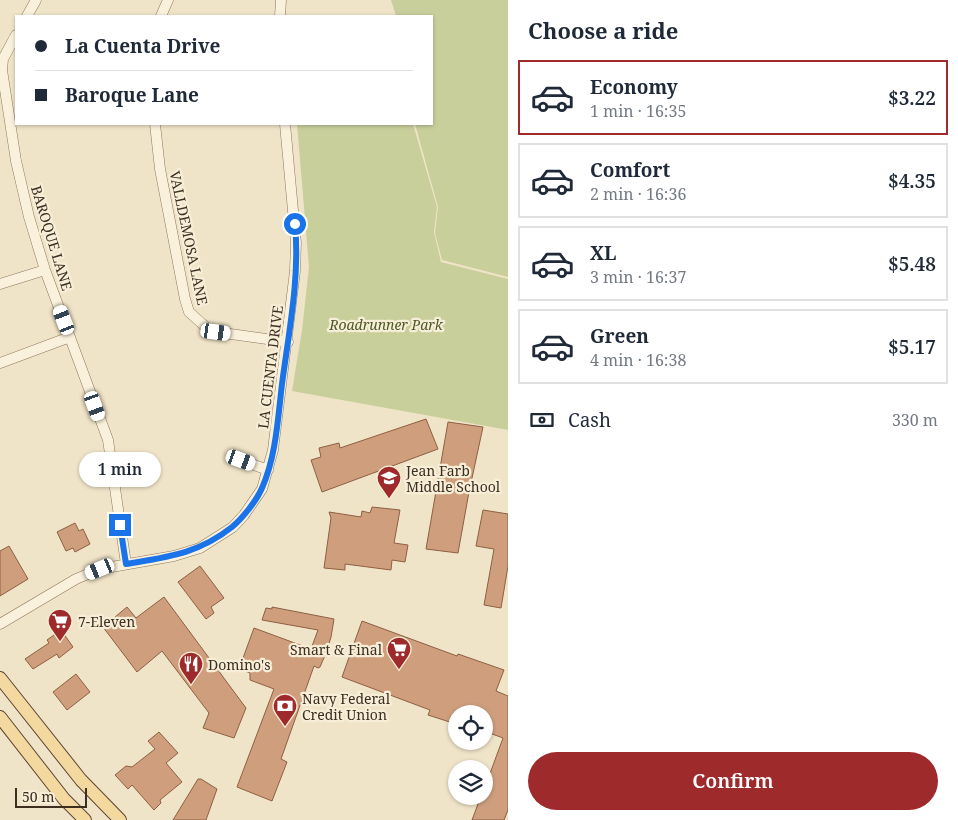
<!DOCTYPE html>
<html lang="en">
<head>
<meta charset="utf-8">
<style>
  :root { --surface:#fff; --page:#f6f6f7; --text:#1f2937; --muted:#747a83; --line:#e0e1e3; --accent:#9e2a2b }
  body { margin:0; font-family:"Noto Serif",serif; background:var(--page); color:var(--text); height:100vh; display:flex; flex-direction:column; font-size:19px; white-space:nowrap }
  * { box-sizing:border-box; margin:0 }
  p { font-size:16px; color:var(--muted) }
  .icon { flex:none; width:28px; height:28px; fill:none; stroke:currentColor; stroke-width:2; stroke-linecap:round; stroke-linejoin:round }
  .map { position:relative; flex:1; overflow:hidden }
  .panel { display:flex; flex-direction:column; background:var(--surface); width:450px }
  .panel>* { flex:none }
  .banner { position:absolute; left:15px; top:15px; width:418px; height:110px; border-radius:0px; box-shadow:0 1px 4px #0004; display:grid; align-content:center; height:110px; padding:0 20px; background:var(--surface) }
  .tools { position:absolute; left:448px; top:705px; display:grid; gap:10px }
  .tools a { display:grid; place-items:center; width:45px; height:45px; border-radius:50%; background:var(--surface); box-shadow:0 1px 4px #0004; font-size:25px }
  .scale { position:absolute; left:15px; bottom:12px; width:72px; box-sizing:border-box; padding-left:5px; border:2px solid #3d2e20; border-top:0; font-size:14px; line-height:18px; white-space:nowrap; color:#3d2e20; -webkit-text-stroke:4px #f7eed8; paint-order:stroke }
  .end { position:absolute; width:22px; height:22px; margin:-11px; border:6px solid #1a73e8; background:#fff; box-shadow:0 0 0 2px #fff }
  .from { border-radius:50% }
  .bubble { position:absolute; height:35px; border-radius:18px; background:var(--surface); box-shadow:0 1px 4px #0004; font-size:16px; font-weight:600; line-height:35px; text-align:center }
  .car { position:absolute; width:15px; height:30px; margin:-15px -8px; border-radius:6px; box-shadow:0 0 4px 1px #0007; background:linear-gradient(#fff 24%,#345 0 40%,#fff 0 76%,#345 0 86%,#fff 0) }
  .banner b { display:flex; align-items:center; gap:18px; height:48px; font-size:19px }
  .banner b+b { border-top:1px solid var(--line) }
  .banner i { width:12px; height:12px; background:var(--text) }
  ul { padding:0; list-style:none }
  li { display:flex; align-items:center; gap:15px; height:75px; margin:0 10px 8px; padding:0 10px; border:2px solid var(--line); border-radius:0px }
  li div { flex:1 }
  li b { display:block; font-size:19px }
  li em { font-style:normal; font-weight:600 }
  li.active { border-color:var(--accent) }
  li>.icon { width:45px; height:45px; stroke-width:1.5 }
  h2 { padding:0 20px; font-size:22px; line-height:60px }
  .pay { display:flex; align-items:center; gap:12px; height:55px; padding:0 20px; font-size:19px }
  .pay p { margin-inline-start:auto }
  .cta { display:flex; gap:10px; margin-top:auto; padding:10px 20px }
  .cta a { flex:1; height:58px; border-radius:30px; background:var(--accent); color:#fff; font-size:20px; font-weight:600; line-height:58px; text-align:center }
  main { display:flex; flex:1; min-height:0 }
  .map>svg:first-child { display:block }
  .green { fill:#c9cf9b }
  .building { fill:#cf9f7d; stroke:#8d5f41 }
  .lines { fill:none; stroke-linecap:round; stroke-linejoin:round }
  .minor-casing { stroke:#8d765c; stroke-width:11 }
  .major-casing { stroke:#5b4430; stroke-width:14 }
  .minor { stroke:#faf1dc; stroke-width:10 }
  .major { stroke:#f3d9a0; stroke-width:12 }
  .route { stroke:#1a73e8; stroke-width:6 }
  .labels { text-anchor:middle; dominant-baseline:central; stroke-width:4.5; stroke-linejoin:round; paint-order:stroke }
  .street-label { font-size:14px; fill:#3d2e20; stroke:#f7eed8 }
  .park-label { font-size:14px; font-style:italic; fill:#4d5a26; stroke:#f7eed8 }
  .poi-label { font-size:14px; fill:#3d2e20; stroke:#f7eed8; text-anchor:start }
</style>
</head>
<body>
<main>
<div class="map">
<svg width="508" height="820" viewBox="0 0 508 820">
  <rect width="100%" height="100%" fill="#f0e4c8"/>
  <path class="green" d="M 391,0 L 508,0 L 508,277 L 442,260 L 435,233 L 438,207 L 415,124 L 431,124 L 431,16 L 396,16 Z
    M 297,124 L 413,124 L 437,207 L 434,232 L 441,262 L 508,279 L 508,430 L 292,391 L 302,330 L 309,267 Z"/>
  <path class="building" d="M 426,419 L 438,449 L 322,492 L 311,460 L 321,457 L 319,448 L 339,443 L 340,448 Z
    M 448,422 L 483,427 L 469,492 L 458,553 L 426,549 Z
    M 372,507 L 400,510 L 394,543 L 408,545 L 405,562 L 392,560 L 391,570 L 345,564 L 345,570 L 324,568 L 331,518 L 329,512 L 361,517 L 362,511 L 370,513 Z
    M 483,510 L 508,514 L 508,566 L 501,608 L 484,605 L 494,549 L 476,546 Z
    M 75,523 L 79,531 L 83,529 L 90,544 L 75,552 L 73,548 L 66,551 L 57,532 Z
    M 9,546 L 28,579 L 0,596 L 0,551 Z
    M 200,566 L 224,598 L 211,607 L 214,613 L 206,619 L 178,582 Z
    M 164,597 L 246,708 L 234,738 L 203,728 L 209,713 L 162,651 L 137,672 L 103,627 L 127,607 L 136,618 Z
    M 272,607 L 334,619 L 331,637 L 326,653 L 320,667 L 318,668 L 314,666 L 281,759 L 287,762 L 272,801 L 237,787 L 274,689 L 250,680 L 250,673 L 239,669 L 254,628 L 311,649 L 318,630 L 262,620 L 266,608 L 272,609 Z
    M 362,621 L 457,656 L 458,654 L 504,670 L 496,691 L 508,696 L 508,810 L 504,820 L 472,820 L 481,796 L 484,796 L 484,790 L 503,738 L 484,731 L 484,714 L 456,714 L 456,724 L 428,715 L 430,710 L 342,677 Z
    M 61,630 L 73,647 L 59,658 L 57,654 L 33,669 L 25,659 L 49,643 L 47,640 Z
    M 76,674 L 90,692 L 67,710 L 53,692 Z
    M 159,732 L 178,753 L 166,763 L 182,782 L 160,800 L 161,803 L 154,810 L 132,785 L 128,789 L 115,775 L 126,766 L 132,767 L 155,749 L 148,741 Z
    M 198,779 L 201,779 L 217,789 L 206,820 L 173,820 Z"/>
  <g class="lines">
    <defs>
      <path id="minor" d="M 27,16 L 36,0
        M 161,16 L 168,0
        M 280,16 L 281,0
        M 16,35 L 3,59 L 2,70 L 16,161 L 29,217 L 45,270 L 108,440 L 126,564
        M 155,124 L 160,169 L 185,299 L 189,312 L 207,328 L 216,332 L 288,342
        M 0,284 L 45,270
        M 0,363 L 70,337
        M 241,460 L 268,470
        M 0,624 L 76,579 L 100,569 L 174,556 L 200,548 L 233,527 L 244,515 L 262,489 L 273,450 L 295,271 L 296,243 L 285,124"/>
      <path id="major" d="M 0,678 L 81,780 L 120,820
        M 0,717 L 64,799 L 85,820"/>
    </defs>
    <use href="#minor" class="minor-casing"/>
    <use href="#major" class="major-casing"/>
    <use href="#minor" class="minor"/>
    <use href="#major" class="major"/>
  </g>
  <g class="lines">
    <path class="route" d="M 120,525 L 126,564 C 167,557 198,554 232,527 C 242,519 257,500 262,488 C 276,457 278,417 282,384 C 289,331 300,277 295,224"/>
  </g>
  <defs>
    <symbol id="school-pin" viewBox="-11 -11 22 30"><path d="M0 17L-7.5 6A9.5 9.5 0 1 1 7.5 6Z" fill="#9e2a2b" stroke="#f7eed8"/><path d="M0-5L7-2L0 1L-7-2ZM-4 1L0 2.5L4 1V4Q0 6-4 4Z" fill="#fff"/></symbol>
    <symbol id="supermarket-pin" viewBox="-11 -11 22 30"><path d="M0 17L-7.5 6A9.5 9.5 0 1 1 7.5 6Z" fill="#9e2a2b" stroke="#f7eed8"/><path d="M-6-5.5h2.5l.6 2H6L4.5 2H-2.5L-4.4-4H-6ZM-1.5 3.2a1.3 1.3 0 1 0 .1 0ZM3 3.2a1.3 1.3 0 1 0 .1 0Z" fill="#fff"/></symbol>
    <symbol id="restaurant-pin" viewBox="-11 -11 22 30"><path d="M0 17L-7.5 6A9.5 9.5 0 1 1 7.5 6Z" fill="#9e2a2b" stroke="#f7eed8"/><path d="M-5-6h1v4h1v-4h1v4h1v-4h1v5L-1.5 .5V6h-2V.5L-5-1ZM5-6V6H3V1.5H1.5Q1.5-4 5-6Z" fill="#fff"/></symbol>
    <symbol id="bank-pin" viewBox="-11 -11 22 30"><path d="M0 17L-7.5 6A9.5 9.5 0 1 1 7.5 6Z" fill="#9e2a2b" stroke="#f7eed8"/><path d="M-6-4H6V4H-6ZM0-2.3a2.3 2.3 0 1 0 0 4.6a2.3 2.3 0 1 0 0-4.6Z" fill="#fff"/></symbol>
  </defs>
  <g fill-rule="evenodd">
    <use href="#school-pin" x="375" y="464" width="28" height="38"/>
    <use href="#supermarket-pin" x="46" y="607" width="28" height="38"/>
    <use href="#supermarket-pin" x="385" y="635" width="28" height="38"/>
    <use href="#restaurant-pin" x="177" y="650" width="28" height="38"/>
    <use href="#bank-pin" x="271" y="692" width="28" height="38"/>
  </g>
  <g class="labels">
    <g class="street-label">
      <text transform="translate(52 238) rotate(73)">BAROQUE LANE</text>
      <text transform="translate(189 238) rotate(78)">VALLDEMOSA LANE</text>
      <text transform="translate(270 367) rotate(-83)">LA CUENTA DRIVE</text>
    </g>
    <g class="park-label">
      <text x="386" y="324">Roadrunner Park</text>
    </g>
    <g class="poi-label">
      <text x="406" y="470">Jean Farb<tspan x="406" dy="16">Middle School</tspan></text>
      <text x="78" y="621">7-Eleven</text>
      <text x="382" y="649" text-anchor="end">Smart &amp; Final</text>
      <text x="208" y="664">Domino's</text>
      <text x="302" y="698">Navy Federal<tspan x="302" dy="16">Credit Union</tspan></text>
    </g>
  </g>
</svg>
<div class="tools">
<a><svg class="icon" aria-label="locate" viewBox="0 0 24 24"><circle cx="12" cy="12" r="6"/><path d="M12 2v4M12 18v4M2 12h4M18 12h4"/></svg></a>
<a><svg class="icon" aria-label="layers" viewBox="0 0 24 24"><path d="M12 4l9 5-9 5-9-5zM3 14l9 5 9-5"/></svg></a>
</div>
<div class="scale">50 m</div>
<i class="end from" style="left:295px;top:224px"></i>
<i class="end" style="left:120px;top:525px"></i>
<div class="bubble" style="left:79px;top:452px;width:82px">1 min</div>
<i class="car" style="left:64px;top:320px;rotate:339deg"></i>
<i class="car" style="left:216px;top:332px;rotate:98deg"></i>
<i class="car" style="left:95px;top:406px;rotate:160deg"></i>
<i class="car" style="left:241px;top:460px;rotate:110deg"></i>
<i class="car" style="left:100px;top:569px;rotate:248deg"></i>
<div class="banner">
<b><i class="from"></i>La Cuenta Drive</b>
<b><i></i>Baroque Lane</b>
</div>
</div>
<section class="panel">
<h2>Choose a ride</h2>
<ul>
<li class="active"><svg class="icon" aria-label="car" viewBox="0 0 24 24"><path d="M5 17H2v-5l4-1 3-4h7l3 4 3 1v5h-3M9 17h6M6 11h13"/><circle cx="7" cy="17" r="2"/><circle cx="17" cy="17" r="2"/></svg><div><b>Economy</b><p>1 min · 16:35</p></div><em>$3.22</em></li>
<li><svg class="icon" aria-label="car" viewBox="0 0 24 24"><path d="M5 17H2v-5l4-1 3-4h7l3 4 3 1v5h-3M9 17h6M6 11h13"/><circle cx="7" cy="17" r="2"/><circle cx="17" cy="17" r="2"/></svg><div><b>Comfort</b><p>2 min · 16:36</p></div><em>$4.35</em></li>
<li><svg class="icon" aria-label="car" viewBox="0 0 24 24"><path d="M5 17H2v-5l4-1 3-4h7l3 4 3 1v5h-3M9 17h6M6 11h13"/><circle cx="7" cy="17" r="2"/><circle cx="17" cy="17" r="2"/></svg><div><b>XL</b><p>3 min · 16:37</p></div><em>$5.48</em></li>
<li><svg class="icon" aria-label="car" viewBox="0 0 24 24"><path d="M5 17H2v-5l4-1 3-4h7l3 4 3 1v5h-3M9 17h6M6 11h13"/><circle cx="7" cy="17" r="2"/><circle cx="17" cy="17" r="2"/></svg><div><b>Green</b><p>4 min · 16:38</p></div><em>$5.17</em></li>
</ul>
<div class="pay"><svg class="icon" aria-label="cash" viewBox="0 0 24 24"><path d="M3 7h18v10H3z"/><circle cx="12" cy="12" r="2"/></svg>Cash<p>330 m</p></div>
<div class="cta"><a>Confirm</a></div>
</section>
</main>
</body>
</html>
